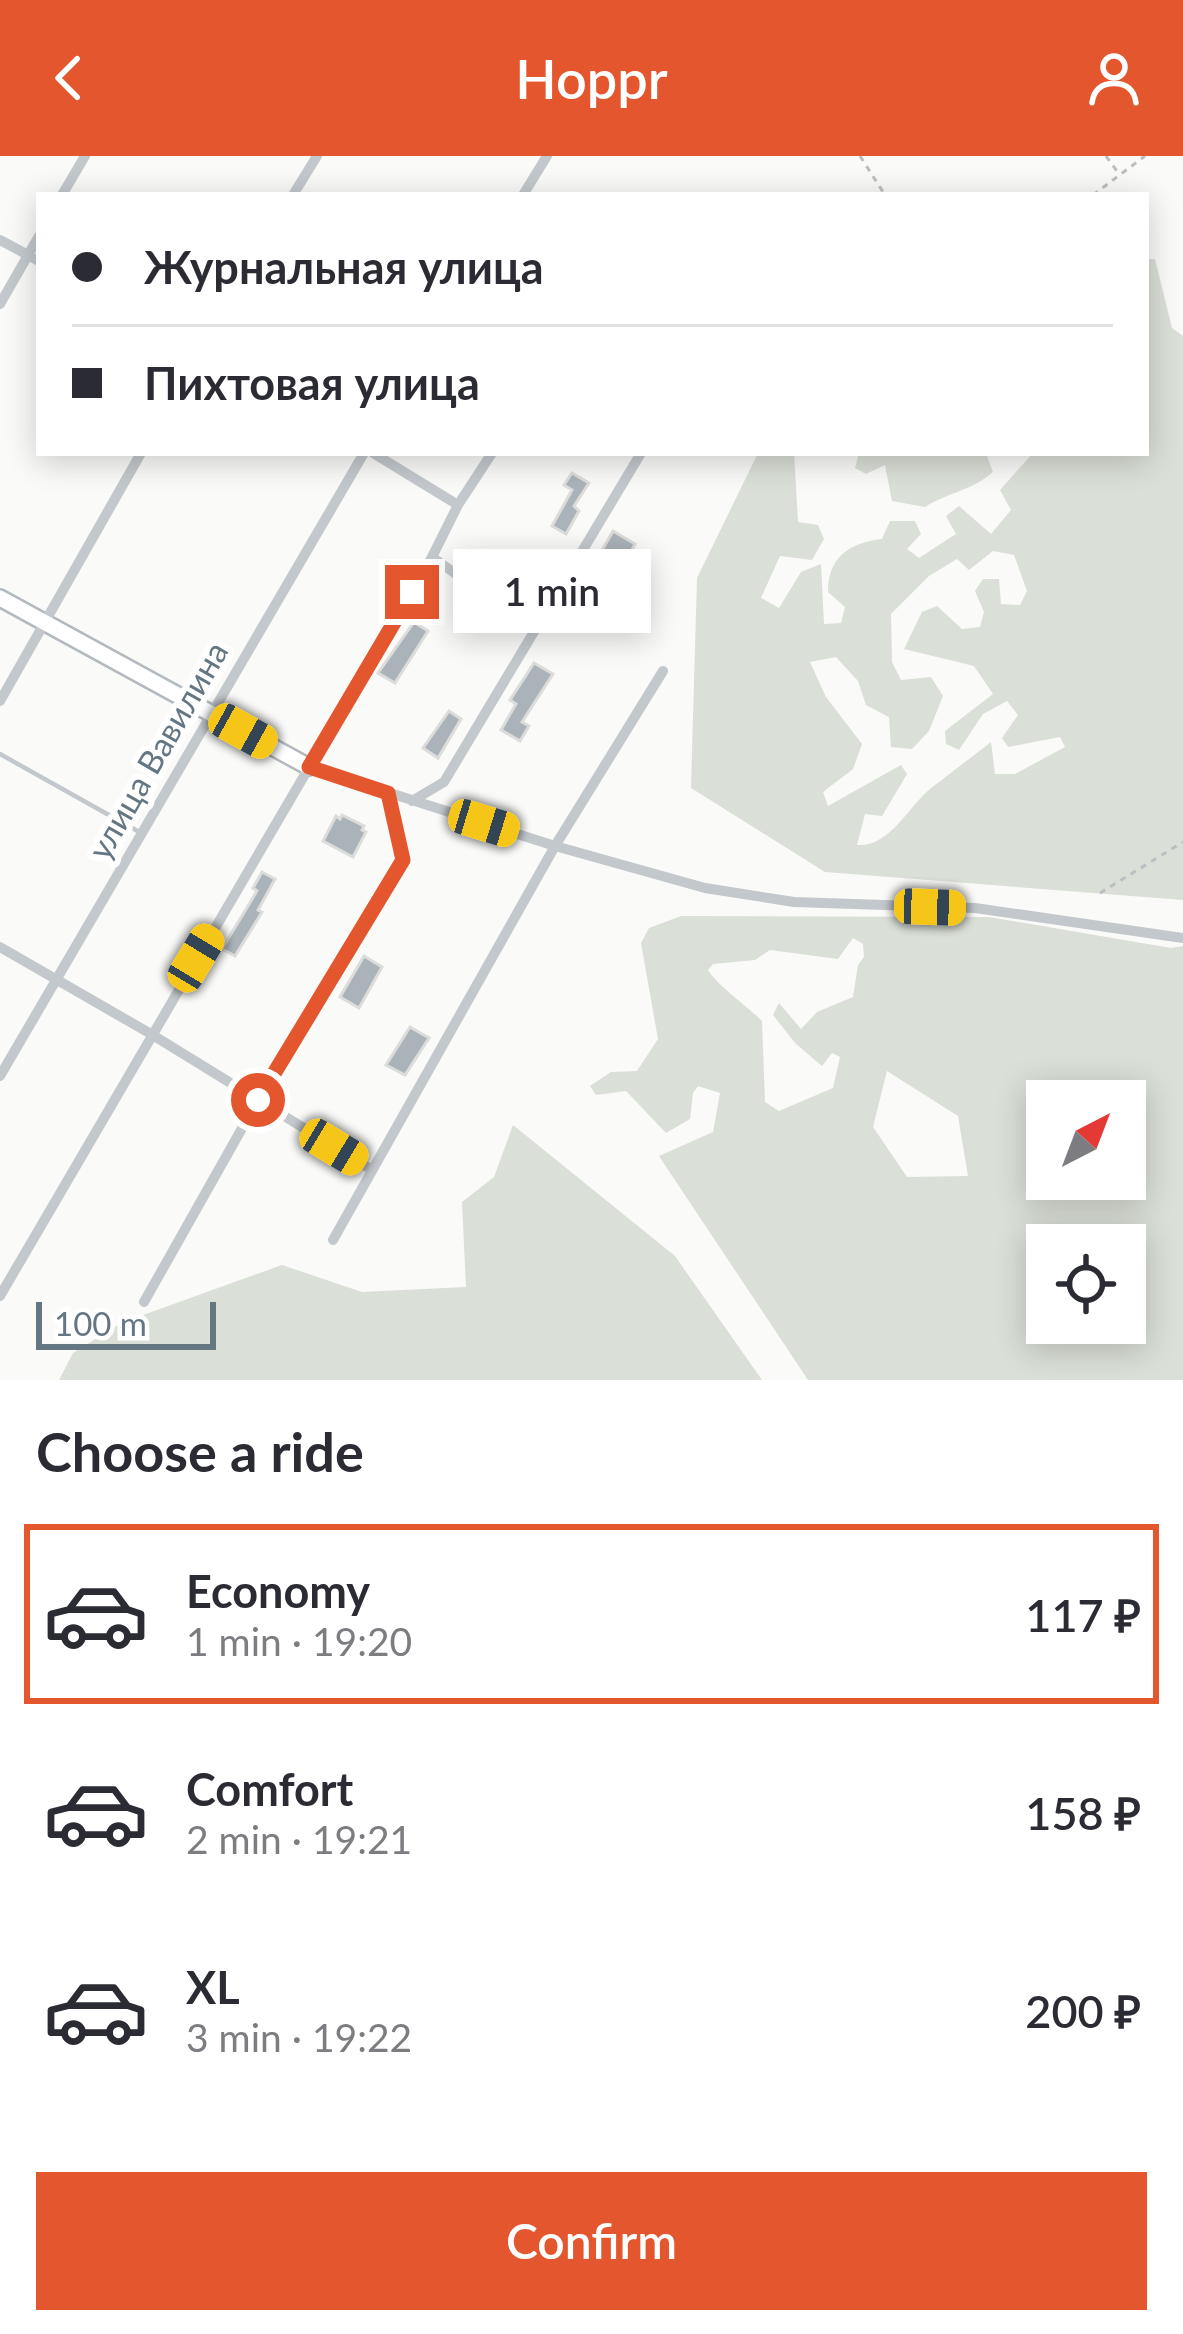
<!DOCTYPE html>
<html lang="en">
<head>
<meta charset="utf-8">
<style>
  :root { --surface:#fff; --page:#f2f2f3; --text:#2b2b33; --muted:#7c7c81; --line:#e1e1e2; --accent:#e4572e }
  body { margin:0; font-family:Lato,sans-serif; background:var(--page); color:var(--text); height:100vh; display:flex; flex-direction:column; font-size:45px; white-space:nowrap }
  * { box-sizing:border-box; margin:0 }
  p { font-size:39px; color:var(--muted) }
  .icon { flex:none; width:66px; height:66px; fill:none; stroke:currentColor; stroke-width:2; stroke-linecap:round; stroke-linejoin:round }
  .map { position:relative; height:1224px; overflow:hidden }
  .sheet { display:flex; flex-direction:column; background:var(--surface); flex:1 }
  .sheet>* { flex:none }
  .guide { position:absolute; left:36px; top:36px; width:1113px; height:264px; border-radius:0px; box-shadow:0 6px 30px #0003; display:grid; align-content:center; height:264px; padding:0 36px; background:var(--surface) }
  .needle { width:78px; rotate:42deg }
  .buttons { position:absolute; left:1026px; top:924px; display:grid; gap:24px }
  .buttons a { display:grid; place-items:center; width:120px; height:120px; border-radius:0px; background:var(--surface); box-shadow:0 6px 30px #0003; font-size:60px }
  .scale { position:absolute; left:36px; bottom:30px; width:180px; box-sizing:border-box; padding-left:12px; border:6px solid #657683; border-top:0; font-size:33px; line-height:42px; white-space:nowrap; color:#657683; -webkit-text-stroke:9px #fff; paint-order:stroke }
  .end { position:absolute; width:54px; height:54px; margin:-27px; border:15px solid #e4572e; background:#fff; box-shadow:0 0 0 6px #fff }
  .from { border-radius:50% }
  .bubble { position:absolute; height:84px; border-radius:0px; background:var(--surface); box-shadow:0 6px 30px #0003; font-size:39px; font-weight:600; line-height:84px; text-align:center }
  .car { position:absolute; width:36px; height:72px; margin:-36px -18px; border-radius:15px; box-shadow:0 0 9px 3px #0007; background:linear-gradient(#f5c518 24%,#345 0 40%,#f5c518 0 76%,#345 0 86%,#f5c518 0) }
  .guide b { display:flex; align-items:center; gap:42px; height:114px; font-size:45px }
  .guide b+b { border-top:3px solid var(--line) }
  .guide i { width:30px; height:30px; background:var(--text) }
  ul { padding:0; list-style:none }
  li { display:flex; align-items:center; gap:36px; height:180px; margin:0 24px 18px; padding:0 12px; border:6px solid transparent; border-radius:0px }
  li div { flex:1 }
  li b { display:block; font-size:45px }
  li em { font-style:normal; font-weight:600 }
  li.selected { border-color:var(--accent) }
  li>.icon { width:108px; height:108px; stroke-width:1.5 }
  h2 { padding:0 36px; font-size:54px; line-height:144px }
  .button { display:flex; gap:24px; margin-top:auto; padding:24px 36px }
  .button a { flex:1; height:138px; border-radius:0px; background:var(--accent); color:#fff; font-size:48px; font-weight:600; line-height:138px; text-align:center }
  header { display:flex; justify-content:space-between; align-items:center; height:156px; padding:0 36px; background:var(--accent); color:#fff; font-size:54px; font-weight:600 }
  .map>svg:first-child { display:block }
  .green { fill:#dadfd7; fill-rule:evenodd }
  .building { fill:#aab3b9; stroke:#dcdcda; stroke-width:3 }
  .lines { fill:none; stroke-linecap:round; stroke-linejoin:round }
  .secondary-casing { stroke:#b3babf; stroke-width:20 }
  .path { stroke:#bbbfc2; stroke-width:3; stroke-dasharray:6 6; stroke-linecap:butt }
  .lane { stroke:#c3c8cc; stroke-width:4.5 }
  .street { stroke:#c3c8cc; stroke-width:10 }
  .secondary { stroke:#fff; stroke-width:15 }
  .route { stroke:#e4572e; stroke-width:15 }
  .labels { text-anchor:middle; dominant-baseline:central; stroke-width:12; stroke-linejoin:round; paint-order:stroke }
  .street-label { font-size:33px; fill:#657683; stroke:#fff }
</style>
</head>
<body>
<header><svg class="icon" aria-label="back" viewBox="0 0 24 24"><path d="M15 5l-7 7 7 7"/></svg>Hoppr<svg class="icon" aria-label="person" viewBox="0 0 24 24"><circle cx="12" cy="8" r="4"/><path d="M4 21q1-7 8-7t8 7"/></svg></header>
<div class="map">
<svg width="1183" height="1224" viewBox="0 0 1183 1224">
  <rect width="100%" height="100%" fill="#fafaf8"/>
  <path class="green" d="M 1146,103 L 1155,103 L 1172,172 L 1183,180 L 1183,744 L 825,716 L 691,632 L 697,422 L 758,297 L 794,297 L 798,366 L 818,369 L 824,383 L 812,404 L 780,400 L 761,442 L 779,452 L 801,416 L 821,408 L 824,468 L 841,467 L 845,451 L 828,436 C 828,401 849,387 882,383 L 890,365 L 915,365 L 921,378 L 907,393 L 919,402 L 956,378 L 946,360 L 959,350 L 991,378 L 1011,354 L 1000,334 L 1033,297 L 1146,297 ZM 993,395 L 1014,399 L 1027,435 L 1020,449 L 1001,448 L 999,423 L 983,423 L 975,435 L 984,456 L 980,471 L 962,473 L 937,450 L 922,456 L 904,493 L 974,510 L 993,538 L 945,575 L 946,588 L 959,594 L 983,558 L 1007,545 L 1018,559 L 1002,582 L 1008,591 L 1060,581 L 1065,591 L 1015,618 L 995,618 L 991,586 C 971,602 950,617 930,633 C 908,651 890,691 857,689 L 865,658 L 882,660 L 907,618 L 901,609 L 828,650 L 823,636 L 853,613 L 862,588 L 826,541 L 810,506 L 836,501 L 858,525 L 866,549 L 889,561 L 891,591 L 912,593 L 929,575 L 943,540 L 931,521 L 901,524 L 892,506 L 891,458 L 929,420 L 957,403 L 969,414 Z
    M 859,297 L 986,297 L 993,316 C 971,335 949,336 925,351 L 892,345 L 885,309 L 866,318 L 855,312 Z
    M 681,760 L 989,761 L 1171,792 L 1183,790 L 1183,1224 L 808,1224 L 659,1000 L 713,976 L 720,937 L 698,930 L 693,937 L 690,963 L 666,977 L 626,935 L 596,939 L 590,930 L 611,916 L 637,915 L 658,883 L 641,787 L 649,772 ZM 853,782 L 863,788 L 864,801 L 858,809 L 853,841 L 817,856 L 801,873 L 779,847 L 773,859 L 796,888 L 822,910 L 832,897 L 840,901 L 833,932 L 779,955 L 765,946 L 762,865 C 746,849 718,830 708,814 L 713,808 L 755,804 L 770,794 L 838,803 ZM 887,915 L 958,960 L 968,1020 L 907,1021 L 873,971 ZM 1125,945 L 1125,1023 L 1047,1023 L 1047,945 ZM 1125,1089 L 1125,1167 L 1047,1167 L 1047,1089 Z
    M 513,969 L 675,1100 L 762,1224 L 59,1224 L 73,1197 L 121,1167 L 282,1109 L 362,1136 L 466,1131 L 462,1046 L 494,1021 Z"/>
  <path class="building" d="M 572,317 L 589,327 L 574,350 L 579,355 L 566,378 L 552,370 L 572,334 L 564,329 Z
    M 613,375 L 635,388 L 598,458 L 574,444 Z
    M 414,466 L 428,475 L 395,527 L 378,517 Z
    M 534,507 L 553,518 L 522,566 L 529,570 L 520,585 L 501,574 L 516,548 L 510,544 Z
    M 449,555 L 461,563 L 438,602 L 423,592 Z
    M 342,659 L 364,670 L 362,674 L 366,676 L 353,701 L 323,685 L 336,660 L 340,663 Z
    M 262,716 L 275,723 L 258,754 L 262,756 L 235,800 L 222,793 L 257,735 L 253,732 Z
    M 364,800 L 382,811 L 359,852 L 340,841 Z
    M 410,871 L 429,882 L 405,919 L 386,909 Z"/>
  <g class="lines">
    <defs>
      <path id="secondary" d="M 0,442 L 309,611"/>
    </defs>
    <use href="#secondary" class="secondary-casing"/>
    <path class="path" d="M 860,0 L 885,39
      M 1106,0 L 1119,18
      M 1093,39 L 1145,0
      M 1100,737 L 1183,686"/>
    <path class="lane" d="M 0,598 L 141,677"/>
    <path class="street" d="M 62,39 L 85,0
      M 293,39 L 317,0
      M 523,39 L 547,0
      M 0,84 L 39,105
      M 0,148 L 39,80
      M 373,297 L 458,349
      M 432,401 L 533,473
      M 0,545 L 141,297
      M 309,611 L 555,690 L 705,732 L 794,746 L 975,752 L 1183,782
      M 412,645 L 444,626 L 641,297
      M 0,791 L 151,878 L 372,1014
      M 0,920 L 364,297
      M 333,1084 L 555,690 L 663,515
      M 0,1140 L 432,401 L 458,349 L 492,297
      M 144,1146 L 258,944 L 403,704 L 388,637"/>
    <use href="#secondary" class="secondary"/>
  </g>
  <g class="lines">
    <path class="route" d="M 258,944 L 403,704 L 388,637 L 309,611 L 412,436"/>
  </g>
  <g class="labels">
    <g class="street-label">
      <text transform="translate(157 594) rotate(-60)">улица Вавилина</text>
    </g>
  </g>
</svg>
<div class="buttons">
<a><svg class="needle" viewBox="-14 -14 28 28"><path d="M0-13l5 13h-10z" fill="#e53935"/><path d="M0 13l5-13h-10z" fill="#7c7c81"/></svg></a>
<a><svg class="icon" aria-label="locate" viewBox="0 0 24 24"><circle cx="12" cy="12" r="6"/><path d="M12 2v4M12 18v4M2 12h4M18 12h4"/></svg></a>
</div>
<div class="scale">100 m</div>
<i class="end from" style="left:258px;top:944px"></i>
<i class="end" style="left:412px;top:436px"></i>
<div class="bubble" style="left:453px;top:393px;width:198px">1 min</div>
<i class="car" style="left:243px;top:575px;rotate:119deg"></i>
<i class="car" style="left:484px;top:667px;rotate:107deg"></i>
<i class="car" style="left:930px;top:751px;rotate:92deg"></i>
<i class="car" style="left:196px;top:802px;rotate:31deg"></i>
<i class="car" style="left:334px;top:991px;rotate:121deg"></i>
<div class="guide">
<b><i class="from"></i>Журнальная улица</b>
<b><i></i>Пихтовая улица</b>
</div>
</div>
<section class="sheet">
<h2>Choose a ride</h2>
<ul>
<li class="selected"><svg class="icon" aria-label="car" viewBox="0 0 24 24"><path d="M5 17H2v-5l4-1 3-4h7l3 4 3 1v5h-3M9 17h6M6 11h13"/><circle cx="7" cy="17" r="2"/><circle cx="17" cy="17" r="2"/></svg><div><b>Economy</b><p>1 min · 19:20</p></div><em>117 ₽</em></li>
<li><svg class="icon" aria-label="car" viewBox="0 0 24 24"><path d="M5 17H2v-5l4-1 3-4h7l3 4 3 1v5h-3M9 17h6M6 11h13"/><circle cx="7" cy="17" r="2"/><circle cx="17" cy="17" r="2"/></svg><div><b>Comfort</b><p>2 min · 19:21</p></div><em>158 ₽</em></li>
<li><svg class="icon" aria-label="car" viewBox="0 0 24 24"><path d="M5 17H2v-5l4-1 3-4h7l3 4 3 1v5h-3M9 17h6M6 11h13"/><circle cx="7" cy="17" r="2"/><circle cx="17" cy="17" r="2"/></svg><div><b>XL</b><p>3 min · 19:22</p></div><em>200 ₽</em></li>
</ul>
<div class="button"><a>Confirm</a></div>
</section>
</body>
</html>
